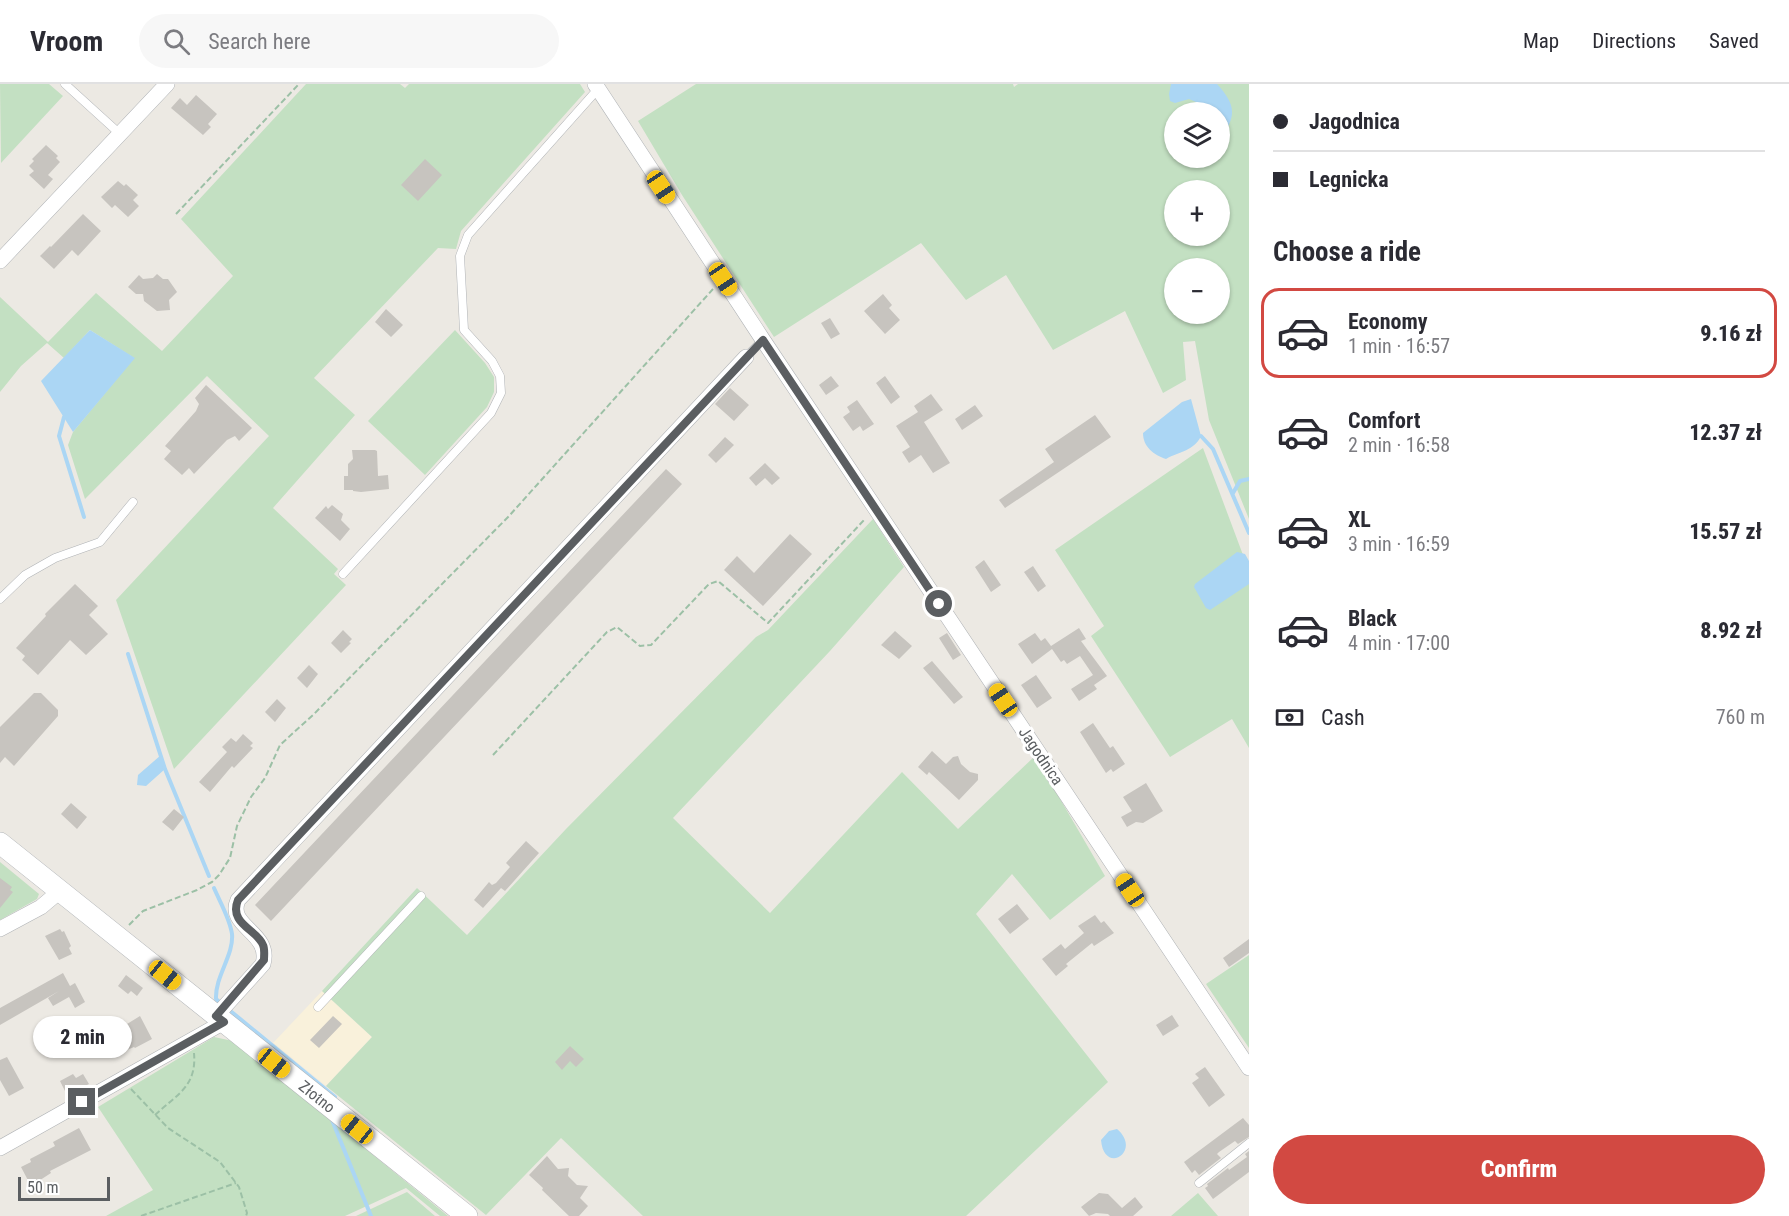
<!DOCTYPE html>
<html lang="en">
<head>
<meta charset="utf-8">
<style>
  :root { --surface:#fff; --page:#f7f7f7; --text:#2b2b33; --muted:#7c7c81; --line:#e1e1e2; --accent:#d24942 }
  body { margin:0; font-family:"Roboto Condensed",sans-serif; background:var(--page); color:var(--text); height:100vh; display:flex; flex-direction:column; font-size:22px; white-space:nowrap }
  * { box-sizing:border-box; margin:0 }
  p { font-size:20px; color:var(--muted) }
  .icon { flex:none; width:33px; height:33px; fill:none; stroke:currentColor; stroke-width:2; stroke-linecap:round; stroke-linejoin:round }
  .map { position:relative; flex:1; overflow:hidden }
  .sheet { display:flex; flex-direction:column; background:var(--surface); width:540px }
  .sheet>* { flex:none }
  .banner { display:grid; align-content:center; height:132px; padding:0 24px; background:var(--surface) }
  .controls { position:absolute; left:1164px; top:18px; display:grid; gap:12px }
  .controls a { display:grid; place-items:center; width:66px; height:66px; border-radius:50%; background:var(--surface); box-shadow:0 2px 4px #0004; font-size:30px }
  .scale { position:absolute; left:18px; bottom:15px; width:92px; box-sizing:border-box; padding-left:6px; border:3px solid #5b5e61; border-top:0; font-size:16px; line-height:21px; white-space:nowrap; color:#5b5e61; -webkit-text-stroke:4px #fff; paint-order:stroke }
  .end { position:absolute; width:27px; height:27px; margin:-14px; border:8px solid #5b5e61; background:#fff; box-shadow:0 0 0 3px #fff }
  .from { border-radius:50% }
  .bubble { position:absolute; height:42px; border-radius:21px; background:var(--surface); box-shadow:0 2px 4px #0004; font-size:20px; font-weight:800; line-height:42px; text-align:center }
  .car { position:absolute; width:18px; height:36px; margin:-18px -9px; border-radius:8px; box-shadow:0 0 4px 2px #0007; background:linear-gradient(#f5c518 24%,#345 0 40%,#f5c518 0 76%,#345 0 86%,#f5c518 0) }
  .banner b { display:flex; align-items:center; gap:21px; height:57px; font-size:22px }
  .banner b+b { border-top:2px solid var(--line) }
  .banner i { width:15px; height:15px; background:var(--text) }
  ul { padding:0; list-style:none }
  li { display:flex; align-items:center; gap:18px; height:90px; margin:0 12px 9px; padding:0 12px; border:3px solid transparent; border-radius:18px }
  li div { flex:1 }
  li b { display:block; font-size:22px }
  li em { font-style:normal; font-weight:800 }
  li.active { border-color:var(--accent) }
  li>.icon { width:54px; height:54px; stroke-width:1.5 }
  h2 { padding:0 24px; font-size:27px; line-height:72px }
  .pay { display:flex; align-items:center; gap:15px; height:66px; padding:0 24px; font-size:22px }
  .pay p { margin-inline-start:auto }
  .action { display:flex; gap:12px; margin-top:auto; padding:12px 24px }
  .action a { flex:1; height:69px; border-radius:36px; background:var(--accent); color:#fff; font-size:24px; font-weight:800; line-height:69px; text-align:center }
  header { display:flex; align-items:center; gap:36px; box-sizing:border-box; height:84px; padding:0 30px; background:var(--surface); border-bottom:2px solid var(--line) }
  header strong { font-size:28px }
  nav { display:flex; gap:33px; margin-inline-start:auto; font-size:21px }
  .search { width:420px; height:54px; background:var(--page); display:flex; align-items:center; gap:15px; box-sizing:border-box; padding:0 21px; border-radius:33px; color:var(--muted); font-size:22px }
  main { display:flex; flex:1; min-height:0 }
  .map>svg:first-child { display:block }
  .commercial { fill:#f9f1db }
  .green { fill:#c3e0c2; fill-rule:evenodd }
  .water { fill:#abd6f4 }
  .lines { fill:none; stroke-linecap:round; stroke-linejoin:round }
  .stream { stroke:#abd6f4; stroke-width:4 }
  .building { fill:#c7c4bf }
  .lane-casing { stroke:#b0b3b6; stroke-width:9 }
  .street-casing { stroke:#b0b3b6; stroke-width:16 }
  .secondary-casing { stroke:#b2b5b8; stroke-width:22 }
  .path { stroke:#9cc0a6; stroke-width:2; stroke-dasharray:6 3; stroke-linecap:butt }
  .lane { stroke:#fff; stroke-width:8 }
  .street { stroke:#fff; stroke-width:15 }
  .secondary { stroke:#fff; stroke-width:21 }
  .route { stroke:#5b5e61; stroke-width:8 }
  .labels { text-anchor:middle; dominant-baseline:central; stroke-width:6; stroke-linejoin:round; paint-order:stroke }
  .street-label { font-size:16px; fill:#5b5e61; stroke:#fff }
</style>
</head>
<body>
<header>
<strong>Vroom</strong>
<div class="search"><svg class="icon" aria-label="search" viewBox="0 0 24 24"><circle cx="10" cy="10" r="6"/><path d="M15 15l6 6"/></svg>Search here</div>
<nav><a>Map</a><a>Directions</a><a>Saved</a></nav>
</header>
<main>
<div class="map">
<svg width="1249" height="1132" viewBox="0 0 1249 1132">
  <rect width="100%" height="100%" fill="#ece9e3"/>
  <path class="commercial" d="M 322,907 L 372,953 L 326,1002 L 273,959 Z"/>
  <path class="green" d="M 0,0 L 49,0 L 63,12 L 1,79 Z
    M 306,0 L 400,0 L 405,4 L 409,0 L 580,0 L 585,8 L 461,147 L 456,165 L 438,164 L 314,294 L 355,331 L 273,424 L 338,485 L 334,490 L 346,501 L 174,685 L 116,516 L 269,352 L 207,292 L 85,415 L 68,361 L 73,348 L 134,274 L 90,246 L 64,274 L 47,259 L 21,282 L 0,308 L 0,213 L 48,258 L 96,209 L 162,267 L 233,192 L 181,135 Z
    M 696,0 L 1013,0 L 1014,3 L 1018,0 L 1249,0 L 1249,435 L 1209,336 L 1195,257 L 1183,258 L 1186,296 L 1163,309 L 1125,227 L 1053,266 L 1006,191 L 966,216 L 921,159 L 774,253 L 682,111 L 638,37 ZM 1174,28 L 1220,28 L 1220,74 L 1174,74 ZM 1174,106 L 1220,106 L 1220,152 L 1174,152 ZM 1174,184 L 1220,184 L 1220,230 L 1174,230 Z
    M 455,246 L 485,279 L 494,293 L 494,308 L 487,323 L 425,391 L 368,337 Z
    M 1203,364 L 1249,487 L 1249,664 L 1232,635 L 1170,673 L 1091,552 L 1104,542 L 1055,466 Z
    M 873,435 L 904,483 L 830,567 L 673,734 L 770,829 L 902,688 L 958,745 L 1035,672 L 1105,792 L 1050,836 L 1012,790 L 976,830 L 1108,998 L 966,1132 L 643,1132 L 561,1054 L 486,1131 L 326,1002 L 372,953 L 322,907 L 417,804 L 467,851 L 566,745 L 756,553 L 768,546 Z
    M 0,778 L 39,810 L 37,815 L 0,836 Z
    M 1249,871 L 1249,964 L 1206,900 Z
    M 214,953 L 233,957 L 448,1132 L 440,1132 L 406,1104 L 345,1132 L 106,1132 L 153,1106 L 98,1023 Z
    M 407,1108 L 435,1132 L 356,1132 Z
    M 1198,1109 L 1218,1132 L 1171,1132 Z"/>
  <path class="water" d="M 1171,0 L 1217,0 C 1236,21 1237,32 1220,55 L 1220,28 L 1198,28 L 1199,23 L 1196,18 L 1189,15 L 1175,19 L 1170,17 L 1169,10 Z
    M 90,246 L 135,274 L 73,348 L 41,297 Z
    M 1191,315 L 1201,352 C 1194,367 1180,367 1166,375 C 1154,371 1143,363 1143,349 L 1182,318 Z
    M 1237,468 L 1245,470 L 1249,477 L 1249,500 L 1210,526 L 1206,524 L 1194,503 L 1195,500 Z
    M 161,671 L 165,685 L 146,702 L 137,701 L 138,691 Z
    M 1117,1045 C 1143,1067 1104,1092 1101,1056 L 1109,1047 Z"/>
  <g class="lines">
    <path class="stream" d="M 64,333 L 59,352 L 84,433
      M 1201,352 L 1213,365 L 1249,449
      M 1233,409 L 1240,397 L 1249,395
      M 128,570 L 165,685 L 209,792
      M 214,804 C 220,818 230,835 232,850 C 234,871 215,892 216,915 L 222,920
      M 228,925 L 335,1013
      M 332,1036 L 371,1132"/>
  </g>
  <path class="building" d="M 196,11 L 217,30 L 208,40 L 211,43 L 203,51 L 171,24 L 180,14 L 187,21 Z
    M 46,61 L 58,72 L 56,74 L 60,78 L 48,91 L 53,95 L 44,105 L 29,91 L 34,87 L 29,82 L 34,77 L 32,75 Z
    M 425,75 L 442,91 L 418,117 L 401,101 Z
    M 118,97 L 124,102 L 126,100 L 138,111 L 133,116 L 139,122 L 128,133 L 115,121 L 112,124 L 101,113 Z
    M 83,130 L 101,147 L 78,172 L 72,166 L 54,185 L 40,172 L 50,162 L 51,163 Z
    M 157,190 L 163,195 L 168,195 L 177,208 L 169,216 L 170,226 L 157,227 L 144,217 L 143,210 L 136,210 L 128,203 L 139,191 L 143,195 L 153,194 Z
    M 883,210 L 892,221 L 889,224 L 900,236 L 885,250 L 864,227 Z
    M 386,225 L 403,241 L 391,253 L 375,238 Z
    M 830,234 L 840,250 L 831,255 L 821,239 Z
    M 831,292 L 839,302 L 826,311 L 819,301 Z
    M 885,292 L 900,313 L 891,320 L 876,299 Z
    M 206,301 L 252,344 L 239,357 L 235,352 L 227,356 L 194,390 L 189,384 L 182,391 L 164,375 L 171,367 L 165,362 L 196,327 L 199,320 L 195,314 Z
    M 730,304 L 749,321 L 734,337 L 715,320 Z
    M 931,310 L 943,326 L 924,338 L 950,379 L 933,389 L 921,371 L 909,379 L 902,368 L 910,363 L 896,342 L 918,328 L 914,322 Z
    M 857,316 L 874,340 L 863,347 L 860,342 L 853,347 L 843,333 L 850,328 L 847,323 Z
    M 975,321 L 983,332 L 962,346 L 955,335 Z
    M 1095,331 L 1111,353 L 1005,424 L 999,416 L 1054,378 L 1045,365 Z
    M 725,353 L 734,361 L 716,379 L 708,371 Z
    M 352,366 L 375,366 L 377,367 L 378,392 L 388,391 L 389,405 L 361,408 L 353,407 L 353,406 L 344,406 L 344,392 L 348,392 L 348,380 L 353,375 Z
    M 765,379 L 780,394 L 772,401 L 765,394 L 756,402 L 749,394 Z
    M 666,385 L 682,400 L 271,837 L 255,821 Z
    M 332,421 L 343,430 L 341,436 L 350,445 L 340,457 L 315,434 L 326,422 L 328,425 Z
    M 790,450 L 812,470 L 763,522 L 724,486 L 737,472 L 754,489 Z
    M 984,476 L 1001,501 L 991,508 L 975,483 Z
    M 1033,482 L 1046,502 L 1038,508 L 1024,488 Z
    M 75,500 L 98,522 L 89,531 L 108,550 L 86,571 L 70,556 L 38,591 L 22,576 L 25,572 L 16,564 L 46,532 L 45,530 Z
    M 1079,544 L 1086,555 L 1081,557 L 1107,592 L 1094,601 L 1097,605 L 1079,617 L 1071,605 L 1093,591 L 1080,572 L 1067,580 L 1064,576 L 1061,578 L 1052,565 L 1032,580 L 1018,560 L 1035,549 L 1041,557 L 1045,554 L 1051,562 Z
    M 343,546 L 352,555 L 349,558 L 351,559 L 341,569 L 331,559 Z
    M 895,547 L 912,562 L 899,575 L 881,561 Z
    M 947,549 L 961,571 L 953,576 L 939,554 Z
    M 932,577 L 963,613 L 954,620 L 923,584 Z
    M 309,581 L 318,590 L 307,604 L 297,594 Z
    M 1036,591 L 1052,614 L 1037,624 L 1021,601 Z
    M 34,609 L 41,609 L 58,626 L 58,632 L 14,682 L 5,673 L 0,679 L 0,643 Z
    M 277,615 L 286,624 L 275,638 L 265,628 Z
    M 1093,639 L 1110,664 L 1113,662 L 1125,680 L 1113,688 L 1111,685 L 1106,689 L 1080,648 Z
    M 243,650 L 253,659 L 250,662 L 253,664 L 234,684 L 232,682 L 210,708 L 199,698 L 227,668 L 222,663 L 231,654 L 236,658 Z
    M 932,667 L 946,680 L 953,673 L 958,672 L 961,680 L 970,688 L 978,690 L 978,696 L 959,716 L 929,688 L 927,691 L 918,683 Z
    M 1146,699 L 1163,727 L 1143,739 L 1136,738 L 1127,743 L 1121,733 L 1132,727 L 1123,713 Z
    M 71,719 L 87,733 L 77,745 L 61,730 Z
    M 174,725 L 184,733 L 173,747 L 162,738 Z
    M 526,757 L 539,769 L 505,807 L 501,804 L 483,824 L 474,816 L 489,798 L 492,801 L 496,799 L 510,783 L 506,779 Z
    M 0,794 L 12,803 L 10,806 L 13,808 L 0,824 Z
    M 1017,820 L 1029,835 L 1010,850 L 998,835 Z
    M 1095,831 L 1101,839 L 1104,837 L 1114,849 L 1094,862 L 1092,859 L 1066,880 L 1068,882 L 1056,892 L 1042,875 L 1061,860 L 1065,865 L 1084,849 L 1078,842 Z
    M 60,845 L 62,848 L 64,847 L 71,862 L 69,864 L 72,870 L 59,876 L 45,852 Z
    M 1249,855 L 1249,869 L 1229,883 L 1223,874 Z
    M 63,889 L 70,902 L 75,899 L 85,918 L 75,924 L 69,913 L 53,922 L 48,914 L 59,907 L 0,941 L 0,924 Z
    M 126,891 L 143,904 L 137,912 L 131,907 L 128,910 L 118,902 Z
    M 1172,931 L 1179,942 L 1163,952 L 1156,941 Z
    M 140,932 L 152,955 L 135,964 L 134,963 L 120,969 L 115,960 L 111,962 L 106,953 Z
    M 333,932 L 342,940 L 319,964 L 310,956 Z
    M 570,962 L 584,975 L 576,983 L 570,977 L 562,986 L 555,978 Z
    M 7,973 L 24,1004 L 9,1012 L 0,996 L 0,976 Z
    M 1205,983 L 1225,1011 L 1209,1023 L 1192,999 L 1199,994 L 1195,990 Z
    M 73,990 L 76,994 L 83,990 L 89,1000 L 67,1011 L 60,997 Z
    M 1243,1034 L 1249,1041 L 1249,1053 L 1238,1060 L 1235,1057 L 1219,1068 L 1217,1070 L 1221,1074 L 1199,1091 L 1195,1086 L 1192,1089 L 1184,1078 Z
    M 79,1044 L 91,1066 L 50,1087 L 51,1089 L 31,1102 L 21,1083 L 31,1078 L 30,1075 L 55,1062 L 53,1058 Z
    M 1249,1067 L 1249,1088 L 1213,1115 L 1205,1104 L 1208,1102 L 1207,1100 L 1228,1084 L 1229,1086 L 1247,1073 L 1245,1070 Z
    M 547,1072 L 558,1085 L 569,1084 L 568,1092 L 577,1101 L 588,1102 L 580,1114 L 588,1122 L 579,1132 L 569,1132 L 542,1106 L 543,1104 L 529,1091 Z
    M 1099,1109 L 1108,1110 L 1122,1124 L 1135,1113 L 1143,1123 L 1133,1132 L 1110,1132 L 1108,1130 L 1096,1129 L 1089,1132 L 1081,1123 Z"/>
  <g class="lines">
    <defs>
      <path id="lane" d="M 65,0 L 120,50
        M 746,273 L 763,256
        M 343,490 L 491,329 L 501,309 L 500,292 L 492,277 L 464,246 L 460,172 L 468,151 L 598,5
        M 0,515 L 25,491 L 55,474 L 100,458 L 133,418
        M 318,923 L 421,812
        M 1199,1099 L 1249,1059"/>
      <path id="street" d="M 595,0 L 763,256 L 1249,984
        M 0,177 L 167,0
        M 0,845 L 41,823 L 60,807
        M 216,932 L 263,880 C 272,848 226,843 238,816 L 746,273
        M 0,1064 L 224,938"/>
      <g id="secondary">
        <path id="s1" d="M 0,759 L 467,1132"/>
      </g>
    </defs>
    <use href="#lane" class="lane-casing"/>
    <use href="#street" class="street-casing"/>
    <use href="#secondary" class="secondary-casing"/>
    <path class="path" d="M 176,130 L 299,0
      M 493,671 L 607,548 L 617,543 L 640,562 L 651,561 L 709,500 L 718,497 L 768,539 L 865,435
      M 129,841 L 143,827 L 197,806 L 212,798 L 219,791 L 230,774 L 237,742 L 251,713 L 265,694 L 280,661 L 314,630 L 509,432 L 713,205
      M 131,1005 L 168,1044 L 220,1078 L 239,1103 L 247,1129 L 246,1132
      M 155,1031 C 176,1011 197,1003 194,969
      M 141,1132 L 236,1099"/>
    <use href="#lane" class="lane"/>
    <use href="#street" class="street"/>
    <use href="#secondary" class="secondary"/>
  </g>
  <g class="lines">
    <path class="route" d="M 82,1018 L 224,938 L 216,932 L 264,876 C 264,871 265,865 263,861 C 258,846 228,840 238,816 L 763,256 L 939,520"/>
  </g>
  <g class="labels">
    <g class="street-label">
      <text transform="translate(1041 672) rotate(56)">Jagodnica</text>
      <text stroke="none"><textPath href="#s1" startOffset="406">Złotno</textPath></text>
    </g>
  </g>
</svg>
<div class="controls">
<a><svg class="icon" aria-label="layers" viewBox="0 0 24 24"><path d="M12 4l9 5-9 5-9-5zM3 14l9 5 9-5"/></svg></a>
<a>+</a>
<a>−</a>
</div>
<div class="scale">50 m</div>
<i class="end from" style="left:939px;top:520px"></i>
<i class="end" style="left:82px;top:1018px"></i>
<div class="bubble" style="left:33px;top:932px;width:99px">2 min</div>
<i class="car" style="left:661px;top:103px;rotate:146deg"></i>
<i class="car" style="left:723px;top:195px;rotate:146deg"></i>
<i class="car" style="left:1003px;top:616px;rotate:326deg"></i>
<i class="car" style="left:1130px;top:806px;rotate:326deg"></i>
<i class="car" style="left:165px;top:891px;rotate:129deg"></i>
<i class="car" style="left:274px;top:979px;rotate:129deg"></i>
<i class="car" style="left:357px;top:1045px;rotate:309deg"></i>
</div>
<section class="sheet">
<div class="banner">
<b><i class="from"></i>Jagodnica</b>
<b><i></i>Legnicka</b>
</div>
<h2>Choose a ride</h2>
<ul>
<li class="active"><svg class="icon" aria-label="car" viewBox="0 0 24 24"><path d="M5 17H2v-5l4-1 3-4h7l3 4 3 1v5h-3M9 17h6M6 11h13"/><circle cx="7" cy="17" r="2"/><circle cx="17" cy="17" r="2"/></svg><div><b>Economy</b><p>1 min · 16:57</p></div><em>9.16 zł</em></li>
<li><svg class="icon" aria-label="car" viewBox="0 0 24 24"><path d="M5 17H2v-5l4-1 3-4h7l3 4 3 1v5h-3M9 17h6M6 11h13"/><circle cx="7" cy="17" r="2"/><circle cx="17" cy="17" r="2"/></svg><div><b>Comfort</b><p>2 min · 16:58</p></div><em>12.37 zł</em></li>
<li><svg class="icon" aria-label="car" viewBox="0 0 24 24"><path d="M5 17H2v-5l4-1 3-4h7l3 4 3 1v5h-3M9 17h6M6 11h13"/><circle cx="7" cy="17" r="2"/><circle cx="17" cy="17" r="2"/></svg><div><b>XL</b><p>3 min · 16:59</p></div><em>15.57 zł</em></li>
<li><svg class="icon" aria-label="car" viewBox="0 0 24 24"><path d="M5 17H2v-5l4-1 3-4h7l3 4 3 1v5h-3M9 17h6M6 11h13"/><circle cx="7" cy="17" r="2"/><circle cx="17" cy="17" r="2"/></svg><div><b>Black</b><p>4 min · 17:00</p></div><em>8.92 zł</em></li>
</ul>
<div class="pay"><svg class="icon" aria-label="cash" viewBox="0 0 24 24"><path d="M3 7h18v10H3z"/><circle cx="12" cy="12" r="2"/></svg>Cash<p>760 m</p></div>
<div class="action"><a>Confirm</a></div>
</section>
</main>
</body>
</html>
